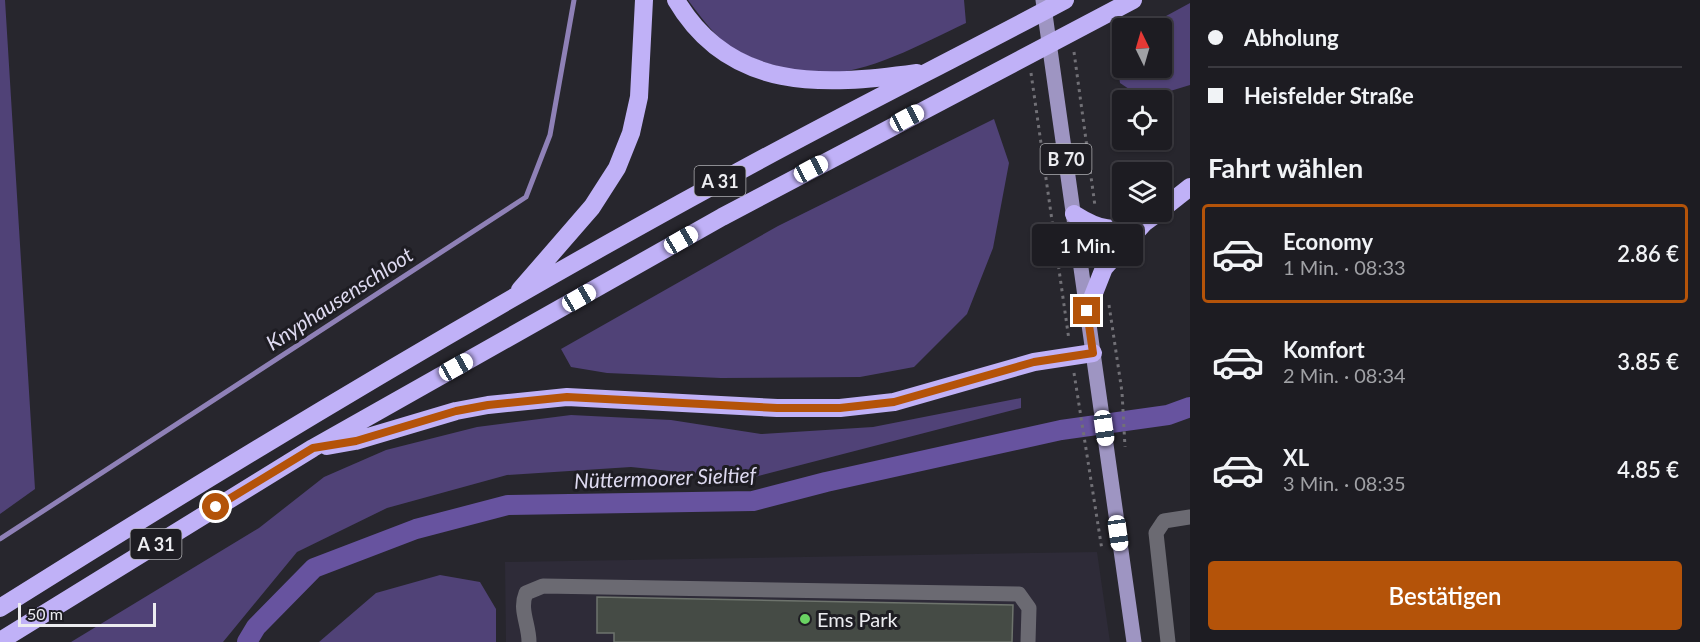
<!DOCTYPE html>
<html lang="de">
<head>
<meta charset="utf-8">
<style>
  :root { --surface:#1d1c22; --page:#25252a; --text:#f1f3f6; --muted:#a0a1a5; --line:#3b3a40; --accent:#b45309 }
  body { margin:0; font-family:Lato,sans-serif; background:var(--page); color:var(--text); height:100vh; display:flex; flex-direction:column; font-size:22px; white-space:nowrap }
  * { box-sizing:border-box; margin:0 }
  p { font-size:20px; color:var(--muted) }
  .icon { flex:none; width:33px; height:33px; fill:none; stroke:currentColor; stroke-width:2; stroke-linecap:round; stroke-linejoin:round }
  .map { position:relative; flex:1; overflow:hidden }
  .details { display:flex; flex-direction:column; background:var(--surface); width:510px }
  .details>* { flex:none }
  .guide { display:grid; align-content:center; height:132px; padding:0 18px; background:var(--surface) }
  .needle { width:39px; rotate:355deg }
  .tools { position:absolute; left:1112px; top:18px; display:grid; gap:12px }
  .tools a { display:grid; place-items:center; width:60px; height:60px; border-radius:6px; background:var(--surface); box-shadow:0 2px 4px #0004,0 0 0 2px var(--line); font-size:30px }
  .scale { position:absolute; left:18px; bottom:15px; width:138px; box-sizing:border-box; padding-left:6px; border:3px solid #ececf0; border-top:0; font-size:16px; line-height:21px; white-space:nowrap; color:#ececf0; -webkit-text-stroke:4px #1e1d23; paint-order:stroke }
  .end { position:absolute; width:27px; height:27px; margin:-14px; border:8px solid #b45309; background:#fff; box-shadow:0 0 0 3px #fff }
  .from { border-radius:50% }
  .bubble { position:absolute; height:42px; border-radius:6px; background:var(--surface); box-shadow:0 2px 4px #0004,0 0 0 2px var(--line); font-size:20px; font-weight:600; line-height:42px; text-align:center }
  .car { position:absolute; width:18px; height:36px; margin:-18px -9px; border-radius:8px; box-shadow:0 0 4px 2px #0007; background:linear-gradient(#fff 24%,#345 0 40%,#fff 0 76%,#345 0 86%,#fff 0) }
  .guide b { display:flex; align-items:center; gap:21px; height:57px; font-size:22px }
  .guide b+b { border-top:2px solid var(--line) }
  .guide i { width:15px; height:15px; background:var(--text) }
  ul { padding:0; list-style:none }
  li { display:flex; align-items:center; gap:18px; height:99px; margin:0 12px 9px; padding:0 6px; border:3px solid transparent; border-radius:6px }
  li div { flex:1 }
  li b { display:block; font-size:22px }
  li em { font-style:normal; font-weight:600 }
  li.active { border-color:var(--accent) }
  li>.icon { width:54px; height:54px; stroke-width:1.5 }
  h2 { padding:0 18px; font-size:27px; line-height:72px }
  .button { display:flex; gap:12px; margin-top:auto; padding:12px 18px }
  .button a { flex:1; height:69px; border-radius:6px; background:var(--accent); color:#fff; font-size:24px; font-weight:600; line-height:69px; text-align:center }
  main { display:flex; flex:1; min-height:0 }
  .map>svg:first-child { display:block }
  .built { fill:#2e2b38 }
  .green { fill:#504277 }
  .lines { fill:none; stroke-linecap:round; stroke-linejoin:round }
  .stream { stroke:#8f81b7; stroke-width:5 }
  .canal { stroke:#67539f; stroke-width:20 }
  .building { fill:#454b45; stroke:#6e746d; stroke-width:1.5 }
  .path { stroke:#717076; stroke-width:3; stroke-dasharray:3 4.5; stroke-linecap:butt }
  .minor { stroke:#6b6a72; stroke-width:15 }
  .major { stroke:#9e95c2; stroke-width:15 }
  .highway { stroke:#c0b1f7; stroke-width:18 }
  .route { stroke:#b45309; stroke-width:8 }
  .poi-dot { fill:#6ad363; stroke:#1e1d23; stroke-width:2 }
  .labels { text-anchor:middle; dominant-baseline:central; stroke-width:6; stroke-linejoin:round; paint-order:stroke }
  .shield { fill:#1e1d23; stroke:#aeaeb2; stroke-width:1.5 }
  .shield-label { font-size:18px; font-weight:bold; fill:#ececf0 }
  .poi-label { font-size:20px; fill:#ececf0; stroke:#1e1d23; text-anchor:start }
  .water-label { font-size:21px; font-style:italic; fill:#dedaf0; stroke:#1e1d23 }
</style>
</head>
<body>
<main>
<div class="map">
<svg width="1190" height="642" viewBox="0 0 1190 642">
  <rect width="100%" height="100%" fill="#27262d"/>
  <path class="built" d="M 1097,552 L 1110,642 L 506,642 L 505,562 Z"/>
  <path class="green" d="M 0,0 L 5,0 L 35,489 L 0,514 Z
    M 688,0 L 964,0 L 966,23 C 916,46 858,81 800,73 C 792,71 782,67 774,65 C 727,51 717,39 688,0 Z
    M 1190,3 L 1190,85 L 1144,99 L 1120,83 L 1116,56 L 1122,45 L 1122,68 L 1161,68 L 1161,28 L 1144,28 Z
    M 994,119 L 1009,163 L 993,248 L 967,314 L 914,367 L 860,377 L 721,378 L 607,373 L 571,367 L 561,349 L 778,226 Z
    M 1021,398 L 1021,408 L 747,479 L 631,467 L 507,475 L 387,508 L 297,552 L 223,642 L 71,642 L 259,528 L 324,477 L 386,450 L 477,427 L 571,415 L 671,420 L 761,434 L 873,427 Z
    M 440,575 L 480,582 L 496,609 L 496,642 L 319,642 L 376,593 Z"/>
  <g class="lines">
    <path class="stream" d="M 0,539 L 526,197 L 550,135 L 574,0"/>
    <path class="canal" d="M 247,642 L 256,627 L 314,568 L 416,529 L 508,505 L 753,501 L 826,482 L 1061,430 L 1168,415 L 1190,407"/>
  </g>
  <path class="building" d="M 597,597 L 1013,605 L 1012,642 L 614,642 L 614,633 L 597,633 Z"/>
  <g class="lines">
    <path class="path" d="M 1074,52 L 1095,206
      M 1031,73 L 1069,340
      M 1109,305 L 1122,392 L 1125,447
      M 1074,373 L 1102,550"/>
    <path class="minor" d="M 529,642 C 529,624 519,610 526,593 L 543,586 L 1019,594 L 1029,608 L 1028,642
      M 1168,642 L 1156,533 L 1164,521 L 1190,517"/>
    <path class="major" d="M 1043,0 L 1134,642"/>
    <path class="highway" d="M 676,0 C 730,92 824,86 917,73
      M 1161,210 L 1190,187
      M 1074,214 C 1101,231 1112,232 1142,223
      M 520,290 L 592,207 L 617,168 L 631,133 L 639,97 L 644,0
      M 1087,311 L 1104,268 L 1144,223 L 1159,212
      M 327,446 L 355,441 L 456,411 L 488,405 L 567,397 L 777,408 L 840,408 L 894,402 L 1034,362 L 1093,353
      M 0,608 C 235,460 472,317 716,184 C 831,120 949,62 1065,0
      M 0,641 L 313,448 L 722,217 L 1133,0"/>
  </g>
  <g class="lines">
    <path class="route" d="M 216,507 L 313,448 L 356,441 L 456,411 L 488,405 L 567,397 L 777,408 L 840,408 L 894,402 L 1034,362 L 1093,353 L 1087,311"/>
  </g>
  <circle class="poi-dot" cx="805" cy="619" r="6"/>
  <g class="labels">
    <g class="shield">
      <rect x="1040.5" y="144" width="51" height="30" rx="4.5"/>
      <rect x="694.5" y="166" width="51" height="30" rx="4.5"/>
      <rect x="130.5" y="529" width="51" height="30" rx="4.5"/>
    </g>
    <g class="shield-label">
      <text x="1066" y="159">B 70</text>
      <text x="720" y="181">A 31</text>
      <text x="156" y="544">A 31</text>
    </g>
    <g class="poi-label">
      <text x="817" y="619">Ems Park</text>
    </g>
    <g class="water-label">
      <text transform="translate(339 298) rotate(-33)">Knyphausenschloot</text>
      <text transform="translate(665 477) rotate(-2)">Nüttermoorer Sieltief</text>
    </g>
  </g>
</svg>
<div class="tools">
<a><svg class="needle" viewBox="-14 -14 28 28"><path d="M0-13l5 13h-10z" fill="#e53935"/><path d="M0 13l5-13h-10z" fill="#a0a1a5"/></svg></a>
<a><svg class="icon" aria-label="locate" viewBox="0 0 24 24"><circle cx="12" cy="12" r="6"/><path d="M12 2v4M12 18v4M2 12h4M18 12h4"/></svg></a>
<a><svg class="icon" aria-label="layers" viewBox="0 0 24 24"><path d="M12 4l9 5-9 5-9-5zM3 14l9 5 9-5"/></svg></a>
</div>
<div class="scale">50 m</div>
<i class="end from" style="left:216px;top:507px"></i>
<i class="end" style="left:1087px;top:311px"></i>
<div class="bubble" style="left:1032px;top:224px;width:111px">1 Min.</div>
<i class="car" style="left:907px;top:118px;rotate:62deg"></i>
<i class="car" style="left:811px;top:169px;rotate:62deg"></i>
<i class="car" style="left:681px;top:240px;rotate:60deg"></i>
<i class="car" style="left:579px;top:298px;rotate:60deg"></i>
<i class="car" style="left:456px;top:367px;rotate:61deg"></i>
<i class="car" style="left:1104px;top:428px;rotate:172deg"></i>
<i class="car" style="left:1118px;top:533px;rotate:172deg"></i>
</div>
<section class="details">
<div class="guide">
<b><i class="from"></i>Abholung</b>
<b><i></i>Heisfelder Straße</b>
</div>
<h2>Fahrt wählen</h2>
<ul>
<li class="active"><svg class="icon" aria-label="car" viewBox="0 0 24 24"><path d="M5 17H2v-5l4-1 3-4h7l3 4 3 1v5h-3M9 17h6M6 11h13"/><circle cx="7" cy="17" r="2"/><circle cx="17" cy="17" r="2"/></svg><div><b>Economy</b><p>1 Min. · 08:33</p></div><em>2.86 €</em></li>
<li><svg class="icon" aria-label="car" viewBox="0 0 24 24"><path d="M5 17H2v-5l4-1 3-4h7l3 4 3 1v5h-3M9 17h6M6 11h13"/><circle cx="7" cy="17" r="2"/><circle cx="17" cy="17" r="2"/></svg><div><b>Komfort</b><p>2 Min. · 08:34</p></div><em>3.85 €</em></li>
<li><svg class="icon" aria-label="car" viewBox="0 0 24 24"><path d="M5 17H2v-5l4-1 3-4h7l3 4 3 1v5h-3M9 17h6M6 11h13"/><circle cx="7" cy="17" r="2"/><circle cx="17" cy="17" r="2"/></svg><div><b>XL</b><p>3 Min. · 08:35</p></div><em>4.85 €</em></li>
</ul>
<div class="button"><a>Bestätigen</a></div>
</section>
</main>
</body>
</html>
